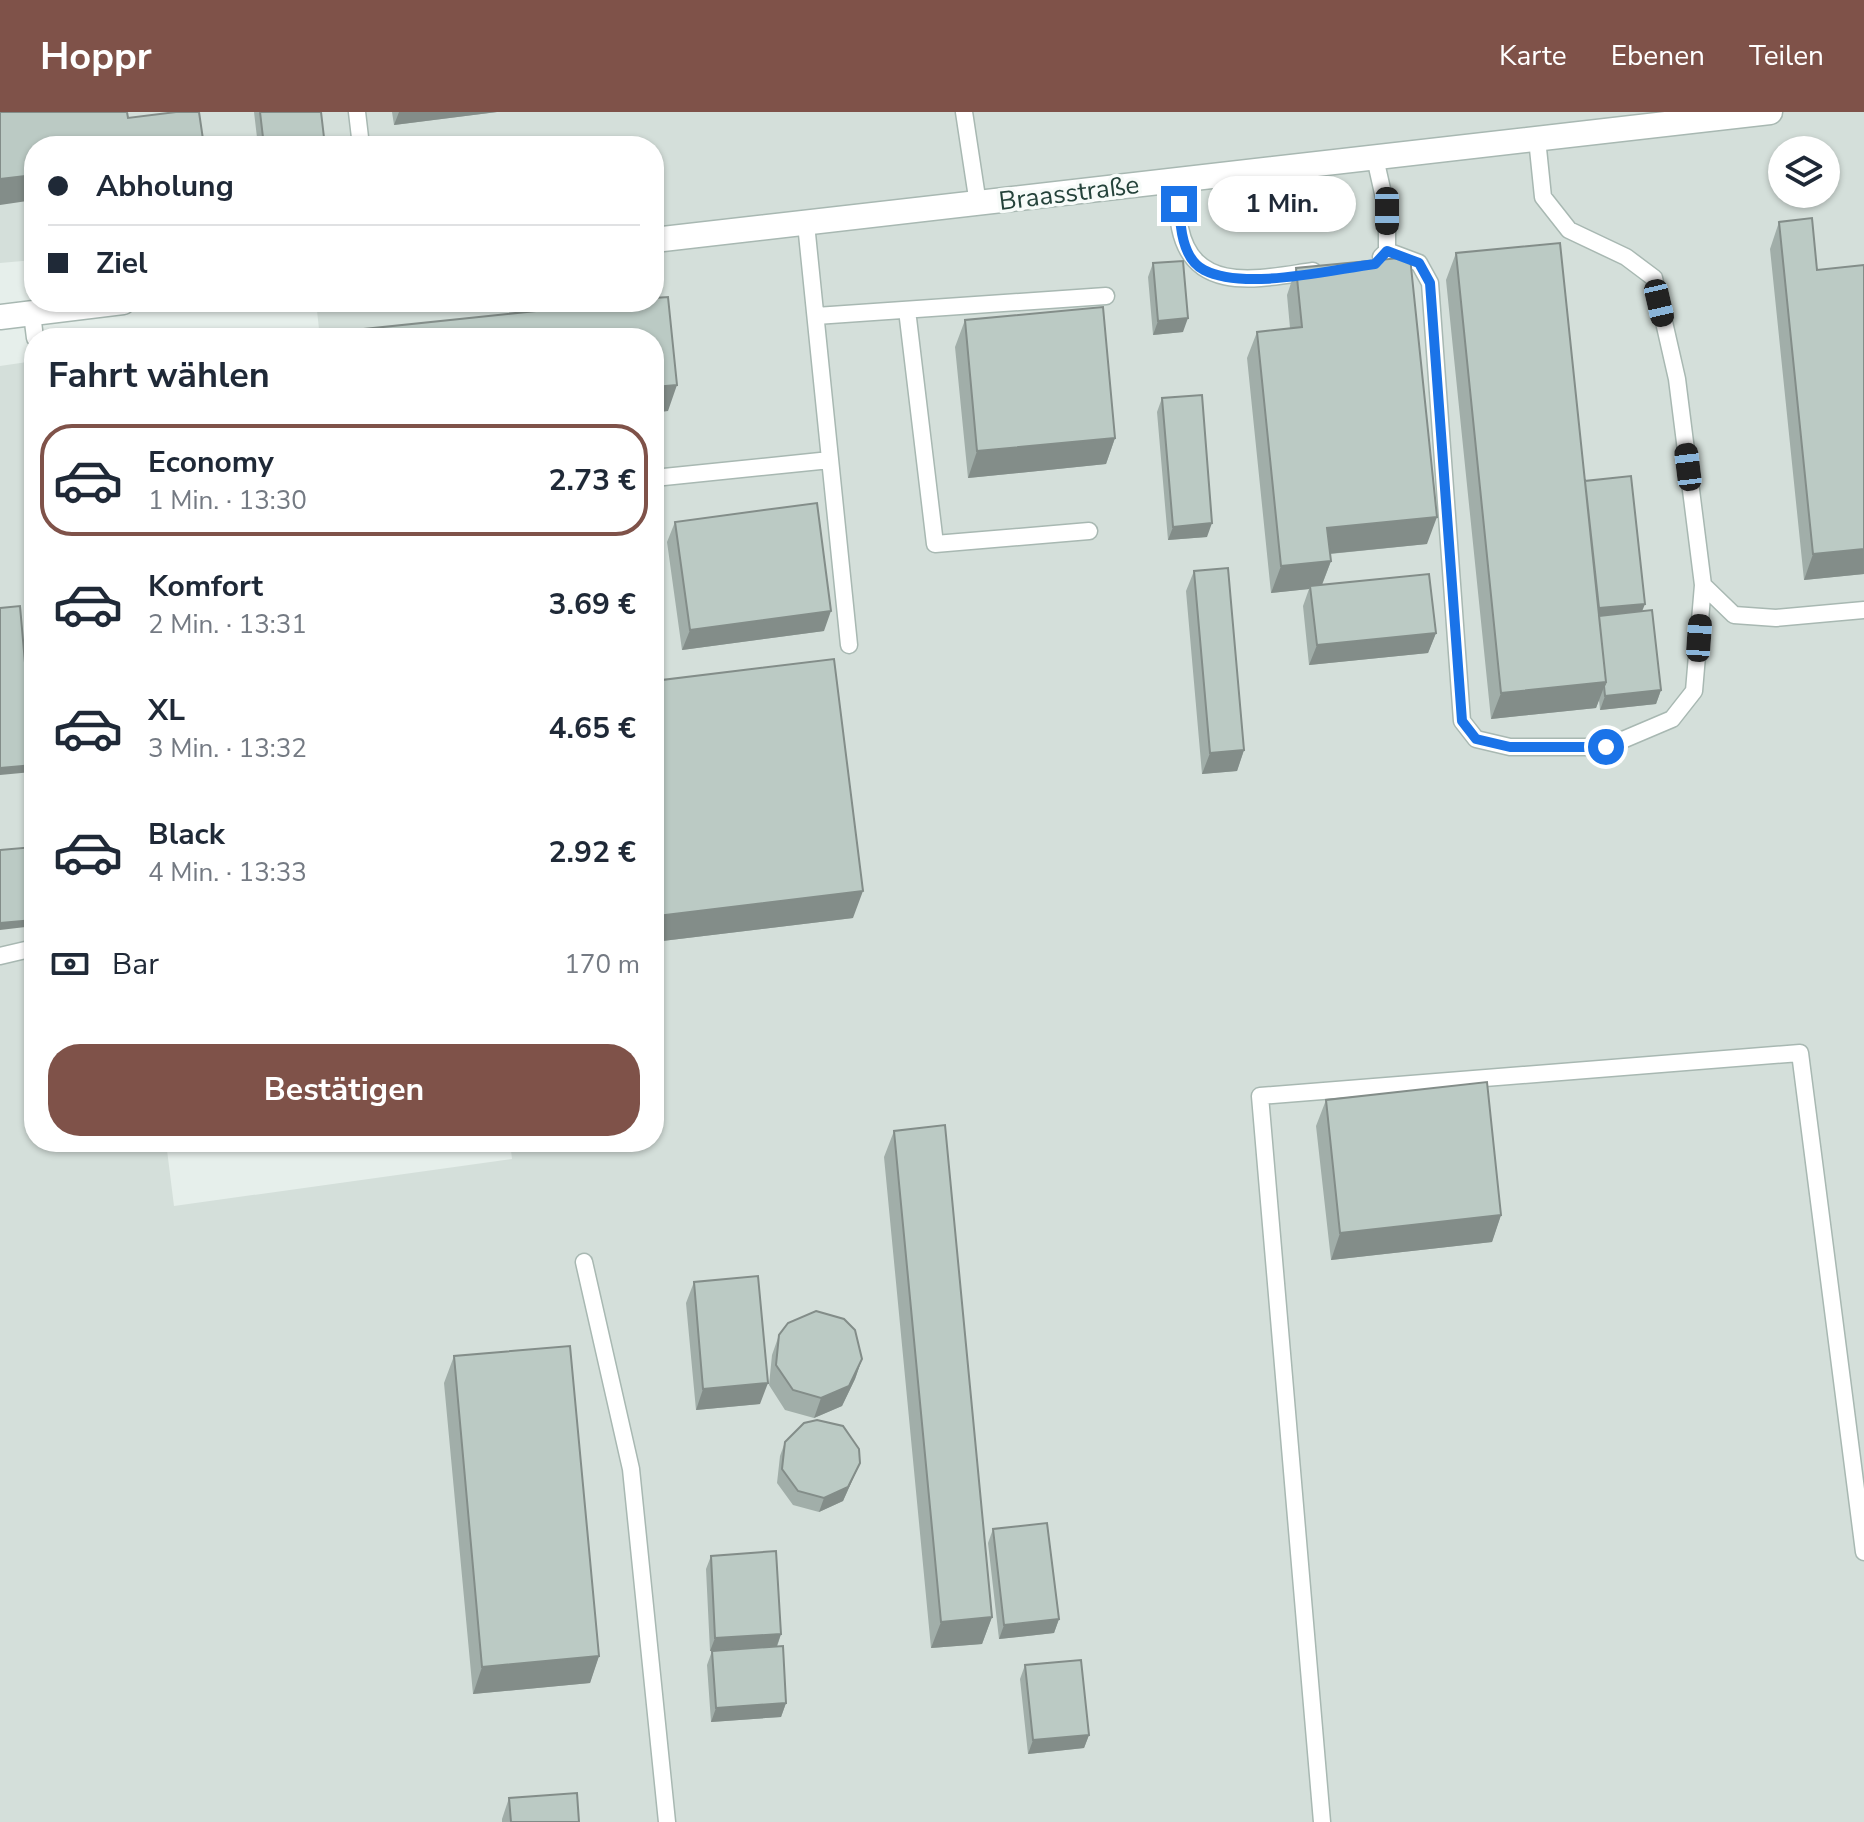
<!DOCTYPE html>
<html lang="de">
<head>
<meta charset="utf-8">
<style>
  :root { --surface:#fff; --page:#f2f2f3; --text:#1f2937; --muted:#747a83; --line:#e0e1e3; --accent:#7f5249 }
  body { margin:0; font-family:"Nunito Sans",sans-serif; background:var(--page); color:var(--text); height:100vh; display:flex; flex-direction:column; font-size:30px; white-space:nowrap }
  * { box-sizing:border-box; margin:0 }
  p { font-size:26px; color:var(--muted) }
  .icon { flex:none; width:44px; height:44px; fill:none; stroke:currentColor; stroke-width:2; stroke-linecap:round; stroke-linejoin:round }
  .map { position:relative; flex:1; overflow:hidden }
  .panel { position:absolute; left:24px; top:216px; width:640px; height:824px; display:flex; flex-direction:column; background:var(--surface); border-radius:32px; box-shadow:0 2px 6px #0004 }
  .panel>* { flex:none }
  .guide { position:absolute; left:24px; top:24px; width:640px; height:176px; border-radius:32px; box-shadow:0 2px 6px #0004; display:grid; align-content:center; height:176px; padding:0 24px; background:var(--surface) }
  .controls { position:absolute; left:1768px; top:24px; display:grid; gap:16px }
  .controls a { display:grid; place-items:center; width:72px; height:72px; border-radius:50%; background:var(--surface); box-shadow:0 2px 6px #0004; font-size:40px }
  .end { position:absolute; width:36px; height:36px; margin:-18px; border:10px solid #1a73e8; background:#fff; box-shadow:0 0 0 4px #fff }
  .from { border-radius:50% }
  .bubble { position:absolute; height:56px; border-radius:28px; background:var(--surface); box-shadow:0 2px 6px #0004; font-size:26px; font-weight:700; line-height:56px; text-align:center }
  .car { position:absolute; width:24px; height:48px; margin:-24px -12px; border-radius:10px; box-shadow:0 0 6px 2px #0007; background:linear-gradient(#222 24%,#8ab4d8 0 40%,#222 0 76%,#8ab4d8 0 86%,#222 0) }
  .guide b { display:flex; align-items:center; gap:28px; height:76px; font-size:30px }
  .guide b+b { border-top:2px solid var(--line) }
  .guide i { width:20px; height:20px; background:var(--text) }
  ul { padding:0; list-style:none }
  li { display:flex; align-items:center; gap:24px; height:112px; margin:0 16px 12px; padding:0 8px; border:4px solid transparent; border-radius:32px }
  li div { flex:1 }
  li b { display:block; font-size:30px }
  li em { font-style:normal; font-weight:700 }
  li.active { border-color:var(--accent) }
  li>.icon { width:72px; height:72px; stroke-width:1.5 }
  h2 { padding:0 24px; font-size:36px; line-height:96px }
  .pay { display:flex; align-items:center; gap:20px; height:88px; padding:0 24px; font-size:30px }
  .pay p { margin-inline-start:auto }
  .primary-button { display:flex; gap:16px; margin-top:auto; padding:16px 24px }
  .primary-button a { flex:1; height:92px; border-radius:32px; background:var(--accent); color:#fff; font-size:32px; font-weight:700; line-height:92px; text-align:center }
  header { display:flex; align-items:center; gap:48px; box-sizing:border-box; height:112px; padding:0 40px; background:var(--accent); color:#fff }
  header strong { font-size:38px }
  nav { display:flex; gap:44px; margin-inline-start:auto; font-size:28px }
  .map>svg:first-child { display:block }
  .built { fill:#d4dfda; fill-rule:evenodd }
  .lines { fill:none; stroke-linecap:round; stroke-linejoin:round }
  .service-casing { stroke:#a8b8b2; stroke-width:19 }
  .minor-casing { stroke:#a8b8b2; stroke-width:27 }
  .service { stroke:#fff; stroke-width:16 }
  .minor { stroke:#fff; stroke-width:24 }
  .wall { fill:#a1aea9 }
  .shaded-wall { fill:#838d89 }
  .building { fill:#bbcac4; stroke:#838d89; stroke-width:2 }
  .route { stroke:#1a73e8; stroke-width:10 }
  .labels { text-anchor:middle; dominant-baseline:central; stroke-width:7; stroke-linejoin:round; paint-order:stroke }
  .street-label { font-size:26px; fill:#24423a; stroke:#f7fbf9 }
</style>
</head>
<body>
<header>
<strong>Hoppr</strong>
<nav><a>Karte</a><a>Ebenen</a><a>Teilen</a></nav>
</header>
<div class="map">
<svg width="1864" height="1710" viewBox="0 0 1864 1710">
  <rect width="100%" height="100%" fill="#e6efeb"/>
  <path class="built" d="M 0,0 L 1864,0 L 1864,1710 L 0,1710 L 0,254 L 34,249 L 34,1030 L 166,1030 L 174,1094 L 512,1047 L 510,1030 L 654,1030 L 654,226 L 320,226 L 316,190 L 654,190 L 654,34 L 34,34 L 34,148 L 0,151 ZM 1782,38 L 1826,38 L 1826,82 L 1782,82 Z"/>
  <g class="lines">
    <defs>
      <path id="service" d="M 357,0 L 361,34
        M 964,0 L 978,92
        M 1537,27 L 1543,85 L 1569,118 L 1626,145 L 1654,166 L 1677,267 L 1703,473 L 1734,503 L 1776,506 L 1864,498
        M 1375,46 L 1387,99 L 1387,139 L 1381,145
        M 1177,67 C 1178,83 1177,101 1180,116 C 1194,184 1262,166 1313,159
        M 806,112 L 849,533
        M 1387,139 L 1419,151 L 1430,171 L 1462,609 L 1476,627 L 1510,635 L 1606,635 L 1672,607 L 1694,579 L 1703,473
        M 907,198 L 935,432 L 1089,419
        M 32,202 L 35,226
        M 816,204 L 1106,184
        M 654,366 L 830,348
        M 0,844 L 34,836
        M 584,1150 L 631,1357 L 667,1710
        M 1322,1710 L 1260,984 L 1800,941 L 1864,1440"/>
      <path id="minor" d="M 654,128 L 1770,0
        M 0,205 L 123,190"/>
    </defs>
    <use href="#service" class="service-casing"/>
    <use href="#minor" class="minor-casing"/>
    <use href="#service" class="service"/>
    <use href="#minor" class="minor"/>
  </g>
  <path class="wall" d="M 254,0 L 321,0 L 325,34 L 258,34 Z
    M 392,0 L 497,0 L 394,13 Z
    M 1779,110 L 1817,158 L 1864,462 L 1804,468 L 1770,137 Z
    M 1456,141 L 1585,370 L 1642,499 L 1661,578 L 1656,592 L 1600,598 L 1599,588 L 1596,596 L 1491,607 L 1446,168 Z
    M 1153,151 L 1183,220 L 1153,223 L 1148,165 Z
    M 1296,156 L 1427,432 L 1330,442 L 1331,449 L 1322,473 L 1436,521 L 1428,541 L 1309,553 L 1303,494 L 1309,477 L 1271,481 L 1247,246 L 1257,220 L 1290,216 L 1287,183 Z
    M 965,208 L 1115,326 L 1106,352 L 968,366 L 955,235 Z
    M 1162,286 L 1207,425 L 1168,428 L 1157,300 Z
    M 675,410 L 824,519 L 682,538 L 667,430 Z
    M 1194,459 L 1244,638 L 1237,659 L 1202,662 L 1186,479 Z
    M 654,569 L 853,806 L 654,830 Z
    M 1326,988 L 1501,1103 L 1492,1130 L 1331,1148 L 1316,1014 Z
    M 894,1019 L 992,1505 L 982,1532 L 931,1536 L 884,1045 Z
    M 694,1170 L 760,1292 L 696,1298 L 686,1191 Z
    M 779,1223 L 862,1247 L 855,1267 L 842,1294 L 814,1306 L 785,1298 L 769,1273 L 772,1243 Z
    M 454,1244 L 599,1544 L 590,1571 L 473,1582 L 444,1271 Z
    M 785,1330 L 860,1351 L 843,1389 L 819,1400 L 793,1393 L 777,1371 L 780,1344 Z
    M 993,1417 L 1059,1507 L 1054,1521 L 999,1527 L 988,1431 Z
    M 711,1444 L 781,1522 L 777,1535 L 786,1591 L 781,1605 L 711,1610 L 707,1553 L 712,1539 L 710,1539 L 706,1457 Z
    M 1025,1553 L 1089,1623 L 1084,1636 L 1028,1642 L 1020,1567 Z
    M 509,1686 L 579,1710 L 502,1710 L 502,1707 Z"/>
  <path class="shaded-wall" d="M 399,0 L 497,0 L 394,13 Z
    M 34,63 L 34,88 L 0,93 L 0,67 Z
    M 1188,206 L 1183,220 L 1153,223 L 1158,209 Z
    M 677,273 L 668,299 L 654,301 L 654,275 Z
    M 1115,326 L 1106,352 L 968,366 L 977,339 Z
    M 1437,405 L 1427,432 L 1317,443 L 1327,416 Z
    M 1212,411 L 1207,425 L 1168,428 L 1173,415 Z
    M 1864,437 L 1864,462 L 1804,468 L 1813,442 Z
    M 1331,449 L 1321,475 L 1310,474 L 1309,477 L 1271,481 L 1281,454 Z
    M 1645,492 L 1637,512 L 1598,516 L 1599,496 Z
    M 831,499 L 824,519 L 682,538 L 690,518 Z
    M 1436,521 L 1428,541 L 1309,553 L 1317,533 Z
    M 1606,570 L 1596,596 L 1491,607 L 1501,581 Z
    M 1661,578 L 1656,592 L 1600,598 L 1605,584 Z
    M 1244,638 L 1237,659 L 1202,662 L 1210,641 Z
    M 34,653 L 32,660 L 0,663 L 0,656 Z
    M 863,779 L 853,806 L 654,830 L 654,814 L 657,804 Z
    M 34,808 L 34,814 L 0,818 L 0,811 Z
    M 1501,1103 L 1492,1130 L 1331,1148 L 1340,1121 Z
    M 862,1247 L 855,1267 L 842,1294 L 814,1306 L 821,1286 Z
    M 768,1271 L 760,1292 L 696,1298 L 703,1277 Z
    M 860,1351 L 843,1389 L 819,1400 L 824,1386 Z
    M 992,1505 L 982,1532 L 931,1536 L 941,1510 Z
    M 1059,1507 L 1054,1521 L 999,1527 L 1004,1513 Z
    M 781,1522 L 776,1536 L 710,1539 L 715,1526 Z
    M 599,1544 L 590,1571 L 473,1582 L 482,1555 Z
    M 786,1591 L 781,1605 L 711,1610 L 716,1596 Z
    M 1089,1623 L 1084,1636 L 1028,1642 L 1033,1628 Z"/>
  <path class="building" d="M 0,0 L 127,0 L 128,6 L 176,0 L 199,0 L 204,34 L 34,34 L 34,63 L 0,67 Z
    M 260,0 L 321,0 L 325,34 L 264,34 Z
    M 1812,106 L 1817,158 L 1864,153 L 1864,437 L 1813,442 L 1779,110 Z
    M 1560,131 L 1606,570 L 1501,581 L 1456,141 Z
    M 1410,145 L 1437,405 L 1327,416 L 1331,449 L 1281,454 L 1257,220 L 1302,215 L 1296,156 Z
    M 1183,149 L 1188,206 L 1158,209 L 1153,151 Z
    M 668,185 L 677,273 L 654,275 L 654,226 L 345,226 L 345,219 L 621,190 L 654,190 L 654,186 Z
    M 1103,195 L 1115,326 L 977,339 L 965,208 Z
    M 1202,283 L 1212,411 L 1173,415 L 1162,286 Z
    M 1631,364 L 1645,492 L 1599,496 L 1585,369 Z
    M 817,391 L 831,499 L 690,518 L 675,410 Z
    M 1228,456 L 1244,638 L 1210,641 L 1194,459 Z
    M 1429,462 L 1436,521 L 1317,533 L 1310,474 Z
    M 20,494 L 34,653 L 0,656 L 0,496 Z
    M 1652,498 L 1661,578 L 1605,584 L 1604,574 L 1606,570 L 1599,504 Z
    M 834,547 L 863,779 L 657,804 L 654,776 L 654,569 Z
    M 34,735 L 34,808 L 0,811 L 0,738 Z
    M 1487,970 L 1501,1103 L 1340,1121 L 1326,988 Z
    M 945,1013 L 992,1505 L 941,1510 L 894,1019 Z
    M 758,1164 L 768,1271 L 703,1277 L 694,1170 Z
    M 816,1199 L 844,1207 L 855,1218 L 862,1247 L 849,1274 L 821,1286 L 793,1278 L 776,1253 L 779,1223 L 788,1211 Z
    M 570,1234 L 599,1544 L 482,1555 L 454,1244 Z
    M 817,1308 L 843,1314 L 859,1337 L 860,1351 L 848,1375 L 824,1386 L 798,1379 L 782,1357 L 785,1330 L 804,1311 Z
    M 1047,1411 L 1059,1507 L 1004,1513 L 993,1417 Z
    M 776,1439 L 781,1522 L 715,1526 L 711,1444 Z
    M 783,1534 L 786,1591 L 716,1596 L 712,1539 Z
    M 1081,1548 L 1089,1623 L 1033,1628 L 1025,1553 Z
    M 577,1681 L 579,1710 L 511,1710 L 509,1686 Z"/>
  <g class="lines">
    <path class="route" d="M 1179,92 C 1180,113 1182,147 1204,158 C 1245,179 1329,158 1375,152 L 1387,139 L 1419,151 L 1430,171 L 1462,609 L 1476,627 L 1510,635 L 1606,635"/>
  </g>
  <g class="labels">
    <g class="street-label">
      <text transform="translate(1069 81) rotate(-7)">Braasstraße</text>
    </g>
  </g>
</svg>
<div class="controls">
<a><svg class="icon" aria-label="layers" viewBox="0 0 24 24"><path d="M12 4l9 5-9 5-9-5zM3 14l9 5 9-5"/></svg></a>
</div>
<i class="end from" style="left:1606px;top:635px"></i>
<i class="end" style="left:1179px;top:92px"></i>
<div class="bubble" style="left:1208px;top:64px;width:148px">1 Min.</div>
<i class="car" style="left:1387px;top:99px;rotate:180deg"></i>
<i class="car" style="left:1659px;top:191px;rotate:167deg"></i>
<i class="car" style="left:1688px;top:355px;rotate:353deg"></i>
<i class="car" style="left:1699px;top:526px;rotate:4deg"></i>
<div class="guide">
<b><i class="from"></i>Abholung</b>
<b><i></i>Ziel</b>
</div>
<section class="panel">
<h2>Fahrt wählen</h2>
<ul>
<li class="active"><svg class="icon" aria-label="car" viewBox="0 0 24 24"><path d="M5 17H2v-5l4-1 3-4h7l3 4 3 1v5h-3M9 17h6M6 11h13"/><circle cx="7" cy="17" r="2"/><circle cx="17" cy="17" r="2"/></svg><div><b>Economy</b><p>1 Min. · 13:30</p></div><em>2.73 €</em></li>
<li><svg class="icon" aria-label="car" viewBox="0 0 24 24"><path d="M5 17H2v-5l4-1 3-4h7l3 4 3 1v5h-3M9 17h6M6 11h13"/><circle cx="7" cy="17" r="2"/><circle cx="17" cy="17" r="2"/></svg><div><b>Komfort</b><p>2 Min. · 13:31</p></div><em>3.69 €</em></li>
<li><svg class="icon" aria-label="car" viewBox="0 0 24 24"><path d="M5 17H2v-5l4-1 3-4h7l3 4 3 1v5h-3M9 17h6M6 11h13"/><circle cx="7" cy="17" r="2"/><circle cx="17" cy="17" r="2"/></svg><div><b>XL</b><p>3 Min. · 13:32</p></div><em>4.65 €</em></li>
<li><svg class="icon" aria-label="car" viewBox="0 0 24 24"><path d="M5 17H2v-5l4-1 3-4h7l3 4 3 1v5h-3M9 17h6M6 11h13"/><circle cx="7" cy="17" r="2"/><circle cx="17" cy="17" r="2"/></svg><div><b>Black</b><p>4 Min. · 13:33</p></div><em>2.92 €</em></li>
</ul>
<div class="pay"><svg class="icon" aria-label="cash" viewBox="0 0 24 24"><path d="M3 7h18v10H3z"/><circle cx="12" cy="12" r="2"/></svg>Bar<p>170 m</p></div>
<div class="primary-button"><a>Bestätigen</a></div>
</section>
</div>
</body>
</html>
